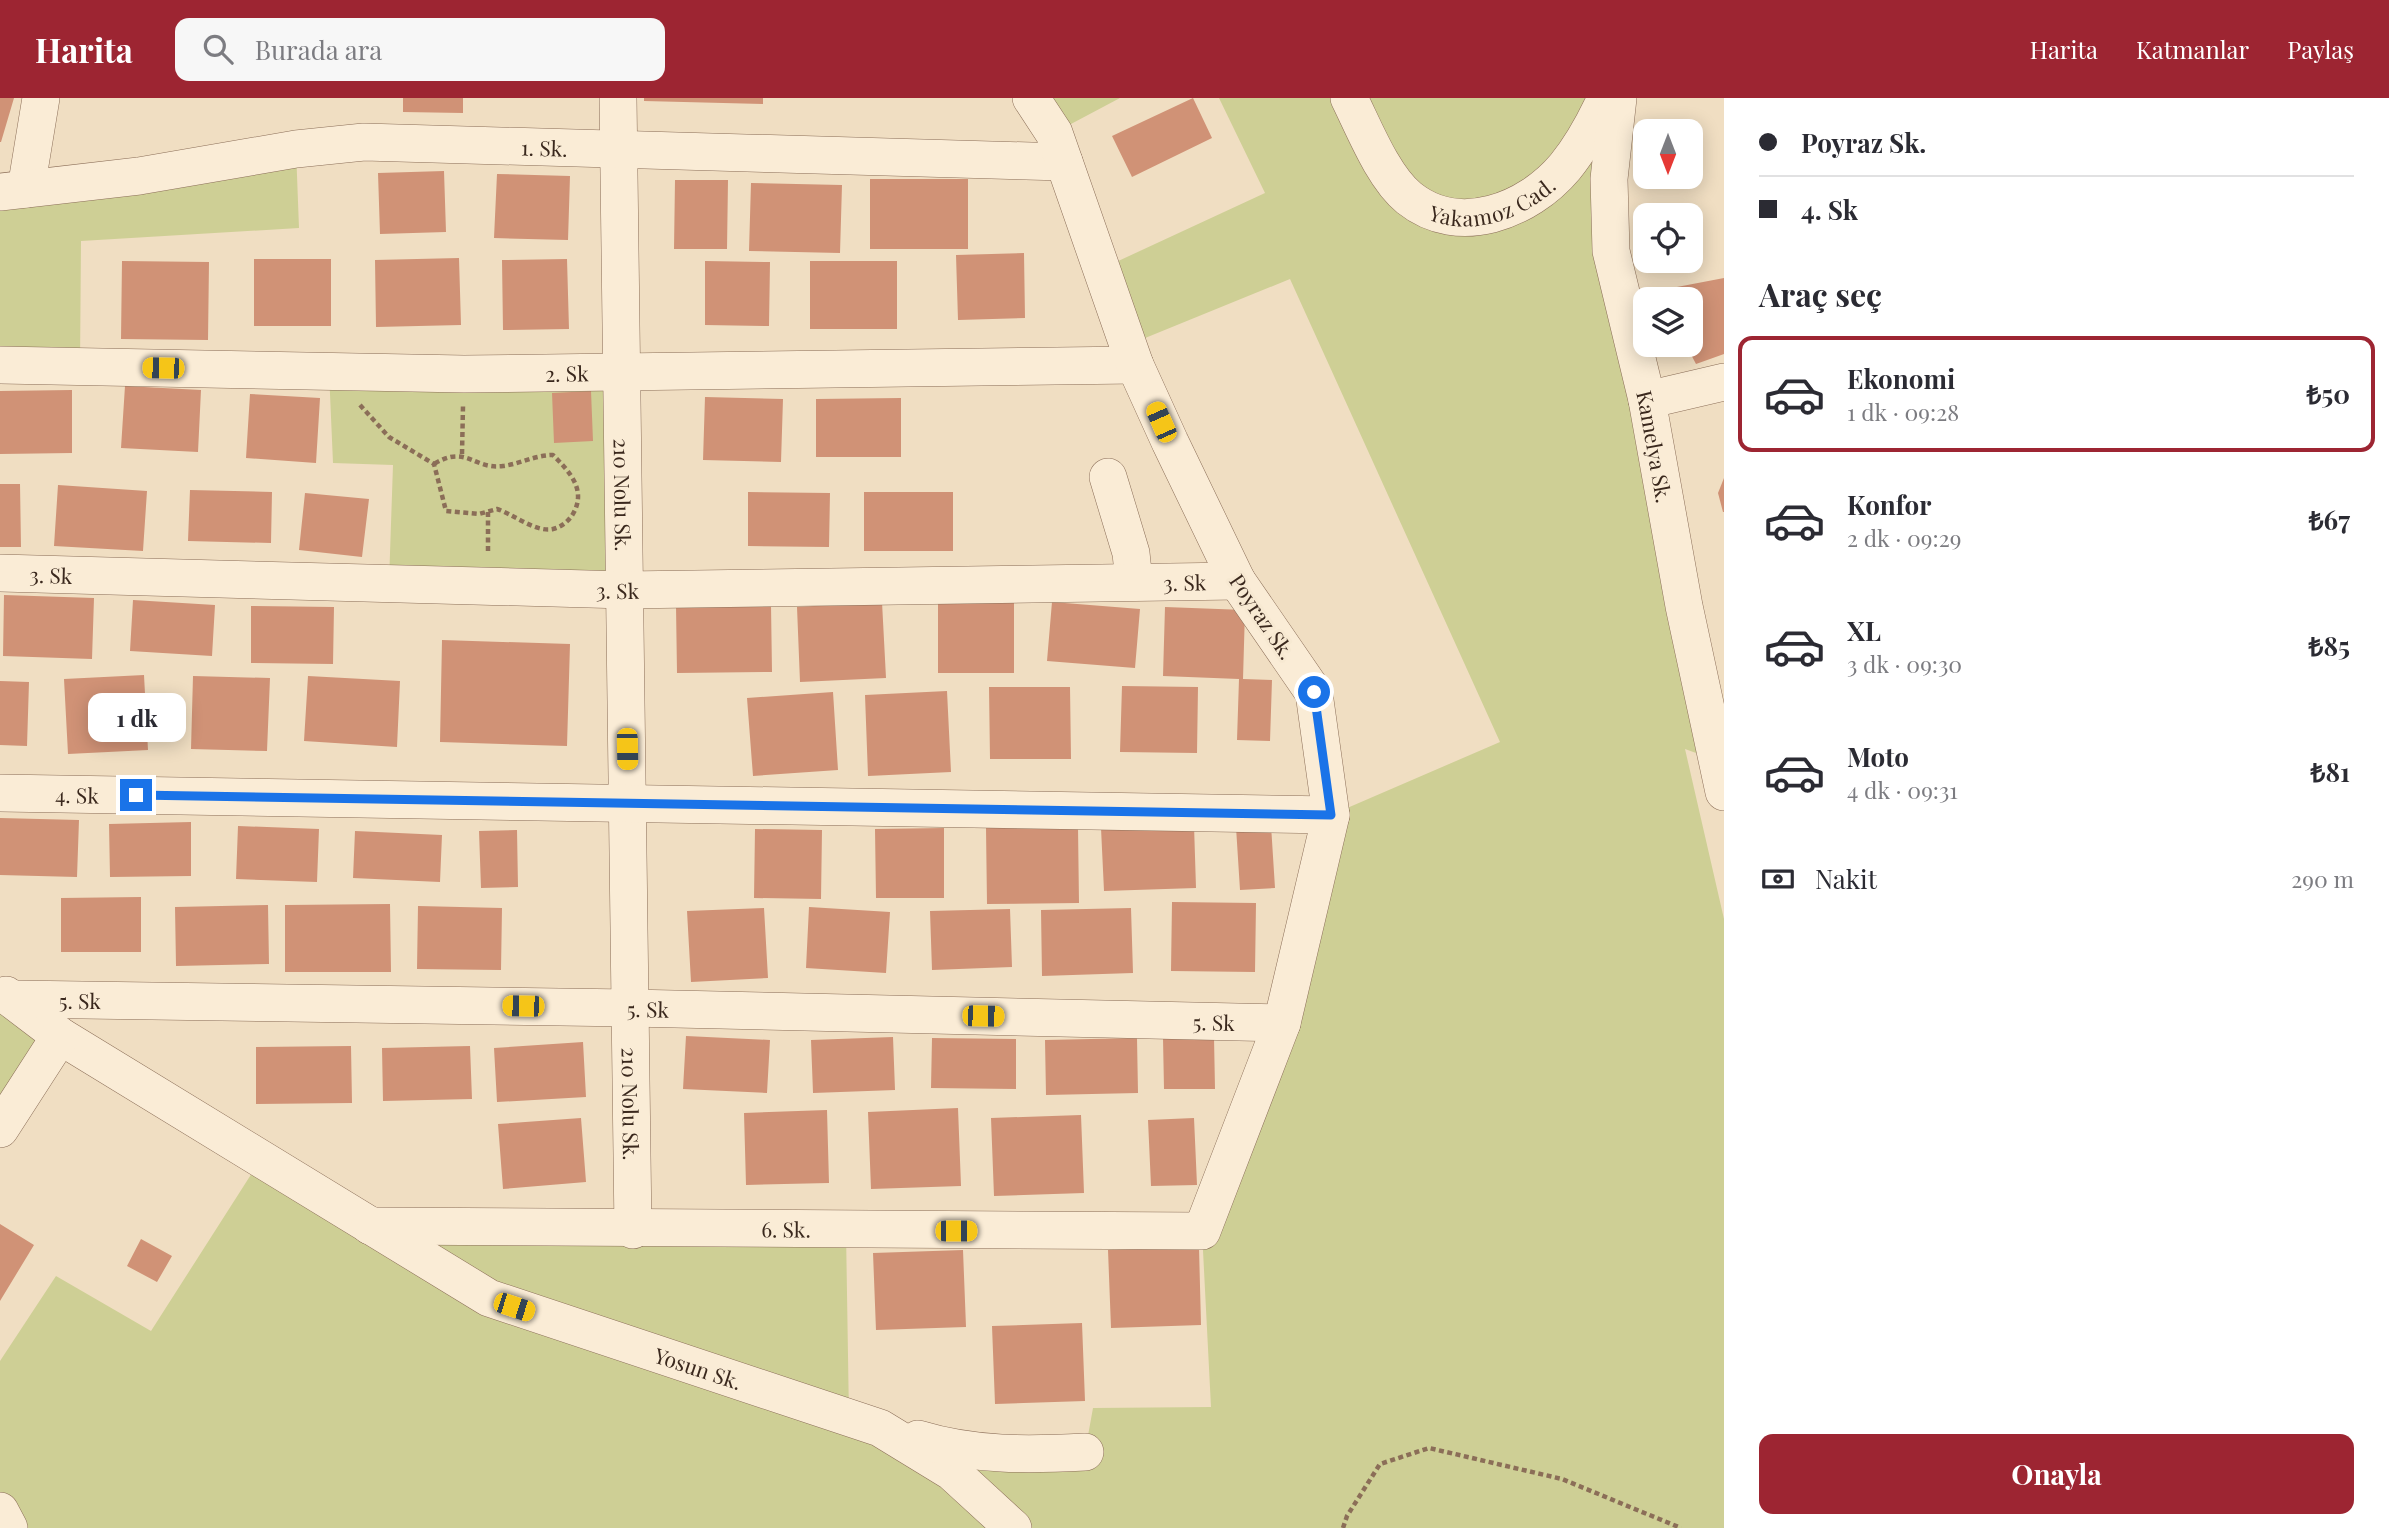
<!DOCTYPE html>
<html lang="tr">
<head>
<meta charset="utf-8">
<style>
  :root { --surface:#fff; --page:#f7f7f7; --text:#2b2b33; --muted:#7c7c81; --line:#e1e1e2; --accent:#9d2532 }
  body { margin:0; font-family:"Playfair Display",serif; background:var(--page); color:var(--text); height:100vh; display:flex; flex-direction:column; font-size:26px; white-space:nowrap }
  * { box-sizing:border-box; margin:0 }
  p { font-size:23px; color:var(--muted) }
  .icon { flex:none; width:38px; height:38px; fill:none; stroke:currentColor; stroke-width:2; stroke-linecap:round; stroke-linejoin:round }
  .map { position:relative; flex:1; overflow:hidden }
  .sheet { display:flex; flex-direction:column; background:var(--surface); width:665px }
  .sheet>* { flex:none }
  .top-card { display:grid; align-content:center; height:154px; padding:0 35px; background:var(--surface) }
  .needle { width:46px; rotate:180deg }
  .buttons { position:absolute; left:1633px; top:21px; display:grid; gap:14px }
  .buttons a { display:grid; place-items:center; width:70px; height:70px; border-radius:14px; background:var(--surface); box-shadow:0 4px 18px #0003; font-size:35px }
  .end { position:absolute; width:32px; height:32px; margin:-16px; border:9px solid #1a73e8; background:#fff; box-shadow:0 0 0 4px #fff }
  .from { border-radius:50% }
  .bubble { position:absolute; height:49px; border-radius:14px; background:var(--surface); box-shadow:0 4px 18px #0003; font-size:23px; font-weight:700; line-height:49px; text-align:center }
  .car { position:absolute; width:21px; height:42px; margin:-21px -10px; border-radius:9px; box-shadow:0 0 5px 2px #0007; background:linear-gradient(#f5c518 24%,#345 0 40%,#f5c518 0 76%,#345 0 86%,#f5c518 0) }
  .top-card b { display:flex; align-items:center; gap:24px; height:66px; font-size:26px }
  .top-card b+b { border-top:2px solid var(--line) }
  .top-card i { width:18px; height:18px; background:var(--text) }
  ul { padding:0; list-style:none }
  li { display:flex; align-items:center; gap:21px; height:116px; margin:0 14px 10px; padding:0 21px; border:4px solid transparent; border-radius:14px }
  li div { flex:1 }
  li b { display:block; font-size:26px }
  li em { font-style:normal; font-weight:700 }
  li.selected { border-color:var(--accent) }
  li>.icon { width:63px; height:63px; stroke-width:1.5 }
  h2 { padding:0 35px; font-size:32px; line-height:84px }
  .pay { display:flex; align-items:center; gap:18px; height:77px; padding:0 35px; font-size:26px }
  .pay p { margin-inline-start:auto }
  .button { display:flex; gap:14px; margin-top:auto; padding:14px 35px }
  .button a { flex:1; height:80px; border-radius:14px; background:var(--accent); color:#fff; font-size:28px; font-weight:700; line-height:80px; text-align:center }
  header { display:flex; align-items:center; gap:42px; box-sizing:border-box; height:98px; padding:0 35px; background:var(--accent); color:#fff }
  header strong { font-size:33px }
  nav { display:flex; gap:38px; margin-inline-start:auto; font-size:24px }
  .search { width:490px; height:63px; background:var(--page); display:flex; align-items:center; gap:18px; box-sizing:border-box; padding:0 24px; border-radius:14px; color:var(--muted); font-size:26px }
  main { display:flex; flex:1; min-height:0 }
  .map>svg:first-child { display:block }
  .green { fill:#cecf95 }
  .building { fill:#d09276 }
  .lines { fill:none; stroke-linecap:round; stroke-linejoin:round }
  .minor-casing { stroke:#8b6e58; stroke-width:38 }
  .path { stroke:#8b6e58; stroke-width:4.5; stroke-dasharray:5 3.5; stroke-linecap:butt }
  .minor { stroke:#faecd6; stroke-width:37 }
  .route { stroke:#1a73e8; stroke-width:9 }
  .labels { text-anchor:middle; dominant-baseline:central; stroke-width:6; stroke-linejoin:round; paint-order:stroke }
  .street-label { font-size:21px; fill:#3a281d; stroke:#f7e9d2 }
</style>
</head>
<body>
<header>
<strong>Harita</strong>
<div class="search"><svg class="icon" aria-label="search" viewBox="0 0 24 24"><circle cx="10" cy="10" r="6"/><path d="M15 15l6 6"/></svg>Burada ara</div>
<nav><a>Harita</a><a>Katmanlar</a><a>Paylaş</a></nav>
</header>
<main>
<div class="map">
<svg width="1724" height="1430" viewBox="0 0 1724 1430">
  <rect width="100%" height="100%" fill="#f0dec2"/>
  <path class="green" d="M 1031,0 L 1120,0 L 1054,35 Z
    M 1219,0 L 1618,0 L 1609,81 L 1718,663 L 1685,651 L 1724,821 L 1724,1430 L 9,1430 L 0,1413 L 0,1263 L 56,1178 L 151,1233 L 261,1061 L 370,1128 L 846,1133 L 849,1320 L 1085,1354 L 1093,1310 L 1211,1309 L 1202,1133 L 1331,717 L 1500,644 L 1290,181 L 1128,247 L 1101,171 L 1265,95 Z
    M 296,51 L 299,130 L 81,143 L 80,269 L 0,267 L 0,94 Z
    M 329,273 L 622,275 L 625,492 L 389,485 L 393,367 L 333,365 Z
    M 0,893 L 60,938 L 0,1031 Z"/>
  <path class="building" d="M 0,0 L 14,0 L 1,44 L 0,44 Z
    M 403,0 L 463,0 L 463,15 L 403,14 Z
    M 644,0 L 763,0 L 763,6 L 644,3 Z
    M 1193,0 L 1212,40 L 1132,79 L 1112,38 Z
    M 444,73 L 446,134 L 380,136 L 378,75 Z
    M 497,76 L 570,78 L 568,142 L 494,140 Z
    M 870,81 L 968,81 L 968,151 L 870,151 Z
    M 675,82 L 728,82 L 727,151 L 674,151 Z
    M 751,85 L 842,87 L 840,155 L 749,153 Z
    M 1024,155 L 1025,220 L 958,222 L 956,157 Z
    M 459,160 L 461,227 L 376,229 L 375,162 Z
    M 254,161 L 331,161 L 331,228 L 254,228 Z
    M 567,161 L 569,231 L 503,232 L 502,162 Z
    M 122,163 L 209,164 L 208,242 L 121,241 Z
    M 705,163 L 770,164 L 769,228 L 705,227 Z
    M 810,163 L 897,163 L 897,231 L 810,231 Z
    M 1724,180 L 1724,256 L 1696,266 L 1686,247 L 1690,247 L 1690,201 L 1661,201 L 1656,193 Z
    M 125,288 L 201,292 L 198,354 L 121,350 Z
    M 72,292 L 72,355 L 0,356 L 0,293 Z
    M 591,293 L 593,343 L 554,345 L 552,295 Z
    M 250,296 L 320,300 L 316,365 L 246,360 Z
    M 705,299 L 783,301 L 781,364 L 703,362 Z
    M 901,300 L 901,359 L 816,359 L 816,301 Z
    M 1724,380 L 1724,414 L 1723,414 L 1718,395 Z
    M 0,386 L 20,386 L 21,449 L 0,449 Z
    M 58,387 L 147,393 L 143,453 L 54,448 Z
    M 190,392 L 272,394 L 271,445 L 188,443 Z
    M 748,394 L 830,395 L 829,449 L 748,448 Z
    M 864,394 L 953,394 L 953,453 L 864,453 Z
    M 305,395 L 369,401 L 362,459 L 299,452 Z
    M 4,497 L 94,500 L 92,561 L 3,558 Z
    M 133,502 L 215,507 L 212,558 L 130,553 Z
    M 882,504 L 886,580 L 800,584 L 797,509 Z
    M 1052,504 L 1140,511 L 1135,570 L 1047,563 Z
    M 938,505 L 1014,505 L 1014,575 L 938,575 Z
    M 771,507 L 772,574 L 677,575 L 676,508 Z
    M 251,508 L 334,509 L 333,566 L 251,565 Z
    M 1165,509 L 1245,512 L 1243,581 L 1272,582 L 1270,643 L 1237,642 L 1239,581 L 1163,578 Z
    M 442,542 L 570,546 L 567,648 L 440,644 Z
    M 144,577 L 148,652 L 68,656 L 64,581 Z
    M 193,578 L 270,580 L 267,653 L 191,651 Z
    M 308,578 L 400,583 L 397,649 L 304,643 Z
    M 0,583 L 29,584 L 27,648 L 0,647 Z
    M 1122,588 L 1198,589 L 1197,655 L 1120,654 Z
    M 989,589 L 1070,589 L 1071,661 L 990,661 Z
    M 947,593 L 951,674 L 868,678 L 865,597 Z
    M 833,594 L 838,672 L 753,678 L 747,600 Z
    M 0,720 L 79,722 L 77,779 L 0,777 Z
    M 191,724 L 191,778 L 110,779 L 109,726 Z
    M 1194,727 L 1196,790 L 1104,793 L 1101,730 Z
    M 1271,727 L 1275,790 L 1240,792 L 1236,729 Z
    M 238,728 L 319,731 L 317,784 L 236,781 Z
    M 1078,729 L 1079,805 L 987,806 L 986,730 Z
    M 944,730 L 944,800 L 876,800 L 875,731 Z
    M 755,731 L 822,732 L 821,801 L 754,800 Z
    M 517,732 L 518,789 L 481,790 L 479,733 Z
    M 355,733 L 442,737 L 440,784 L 353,780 Z
    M 141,799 L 141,854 L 61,854 L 61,800 Z
    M 1172,804 L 1256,805 L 1255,874 L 1171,873 Z
    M 390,806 L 391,874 L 285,874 L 285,807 Z
    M 268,807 L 269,866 L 176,868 L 175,809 Z
    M 418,808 L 502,810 L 501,872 L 417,871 Z
    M 809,809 L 890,814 L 886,875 L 806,870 Z
    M 764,810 L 768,880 L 691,884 L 687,813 Z
    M 1131,810 L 1133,875 L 1042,878 L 1041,812 Z
    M 1010,811 L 1012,869 L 932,872 L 930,813 Z
    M 686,938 L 770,942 L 767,995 L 683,991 Z
    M 893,939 L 895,992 L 813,995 L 811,942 Z
    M 1214,939 L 1215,991 L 1164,991 L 1163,940 Z
    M 932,940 L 1016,941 L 1016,991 L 931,990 Z
    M 1137,940 L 1138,995 L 1046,997 L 1045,942 Z
    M 583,944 L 586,999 L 497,1004 L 494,950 Z
    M 351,948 L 352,1005 L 256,1006 L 256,949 Z
    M 470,948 L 472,1001 L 383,1003 L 382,950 Z
    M 958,1010 L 961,1088 L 871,1091 L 868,1014 Z
    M 827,1012 L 829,1085 L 746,1087 L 744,1015 Z
    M 1081,1017 L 1084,1095 L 994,1098 L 991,1020 Z
    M 581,1020 L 586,1084 L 503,1091 L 498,1026 Z
    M 1194,1020 L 1197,1087 L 1151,1088 L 1148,1022 Z
    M 0,1126 L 34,1147 L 0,1203 Z
    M 141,1141 L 172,1158 L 157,1184 L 127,1168 Z
    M 1199,1149 L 1201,1227 L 1111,1230 L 1108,1152 Z
    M 963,1152 L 966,1229 L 876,1232 L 873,1155 Z
    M 1082,1225 L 1085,1303 L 995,1306 L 992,1228 Z"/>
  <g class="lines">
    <defs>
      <g id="minor">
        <path id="s1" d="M 618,0 L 633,1132"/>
        <path id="s2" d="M 1349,0 C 1364,30 1383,79 1409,100 C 1459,140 1528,113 1565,69 C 1582,48 1595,24 1606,0"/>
        <path id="s3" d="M 1618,0 L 1609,81 L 1611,153 L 1647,302 L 1684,508 L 1724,694"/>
        <path d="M 26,91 L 41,0"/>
        <path id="s4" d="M 0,94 L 139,78 L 296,51 L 364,44 L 1064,64"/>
        <path id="s5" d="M 0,267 L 464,276 L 1135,267"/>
        <path d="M 1647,302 L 1724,284"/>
        <path d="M 1108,379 L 1131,455 L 1134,484"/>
        <path id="s6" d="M 0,475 L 625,492 L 1237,483"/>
        <path id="s7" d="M 0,695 L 1331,717"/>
        <path id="s8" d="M 6,897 L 60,938 L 489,1200 L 880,1330 L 952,1374 L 1013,1430"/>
        <path id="s9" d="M 14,901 L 630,910 L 1282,925"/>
        <path d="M 0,1031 L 60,938"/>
        <path id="s10" d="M 370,1128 L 1202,1133 L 1282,925 L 1331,717 L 1314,595 L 1237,483 L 1170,344 L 1135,267 L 1054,35 L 1031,0"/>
        <path d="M 918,1341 C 974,1358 1028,1357 1085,1354"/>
        <path d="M 0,1413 L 9,1430"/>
      </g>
    </defs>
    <use href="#minor" class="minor-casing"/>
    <path class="path" d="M 360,307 L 389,339 L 434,366 L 446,413 L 479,416 L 497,411 C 513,416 536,435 553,431 C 562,429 570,422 574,414 C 586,391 569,373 553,357 C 535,357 520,366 503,368 C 473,372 467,346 434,366
      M 462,356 L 463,308
      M 488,414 L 488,456
      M 1343,1430 L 1347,1418 L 1380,1366 L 1429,1350 L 1562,1381 L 1681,1430"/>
    <use href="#minor" class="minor"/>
  </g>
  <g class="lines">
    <path class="route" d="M 136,697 L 1331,717 L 1314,594"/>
  </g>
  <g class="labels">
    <g class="street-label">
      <text stroke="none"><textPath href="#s4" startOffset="548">1. Sk.</textPath></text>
      <text stroke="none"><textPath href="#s2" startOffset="208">Yakamoz Cad.</textPath></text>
      <text stroke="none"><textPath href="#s5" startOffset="567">2. Sk</textPath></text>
      <text stroke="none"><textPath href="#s3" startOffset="354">Kamelya Sk.</textPath></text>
      <text stroke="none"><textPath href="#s1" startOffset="397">210 Nolu Sk.</textPath></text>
      <text stroke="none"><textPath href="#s6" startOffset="51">3. Sk</textPath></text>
      <text stroke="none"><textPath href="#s6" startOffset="1185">3. Sk</textPath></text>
      <text stroke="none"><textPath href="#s6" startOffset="618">3. Sk</textPath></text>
      <text transform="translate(1263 518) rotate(56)">Poyraz Sk.</text>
      <text stroke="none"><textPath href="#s7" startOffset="77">4. Sk</textPath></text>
      <text stroke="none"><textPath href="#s9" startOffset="66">5. Sk</textPath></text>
      <text stroke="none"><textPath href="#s9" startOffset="634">5. Sk</textPath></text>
      <text stroke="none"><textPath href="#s9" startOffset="1200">5. Sk</textPath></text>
      <text stroke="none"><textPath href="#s1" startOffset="1006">210 Nolu Sk.</textPath></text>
      <text stroke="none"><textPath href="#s10" startOffset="416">6. Sk.</textPath></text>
      <text stroke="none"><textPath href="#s8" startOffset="791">Yosun Sk.</textPath></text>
    </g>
  </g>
</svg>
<div class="buttons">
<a><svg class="needle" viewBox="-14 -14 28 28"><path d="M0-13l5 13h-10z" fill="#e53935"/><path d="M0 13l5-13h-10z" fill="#7c7c81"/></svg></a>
<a><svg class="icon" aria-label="locate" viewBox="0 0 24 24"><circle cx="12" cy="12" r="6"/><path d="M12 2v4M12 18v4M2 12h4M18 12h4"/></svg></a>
<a><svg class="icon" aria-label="layers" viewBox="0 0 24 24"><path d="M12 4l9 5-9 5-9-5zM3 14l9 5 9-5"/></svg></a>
</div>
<i class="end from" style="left:1314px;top:594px"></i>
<i class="end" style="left:136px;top:697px"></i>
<div class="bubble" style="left:88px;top:595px;width:98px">1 dk</div>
<i class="car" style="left:163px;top:270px;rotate:271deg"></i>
<i class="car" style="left:1161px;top:324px;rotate:336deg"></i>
<i class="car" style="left:627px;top:651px;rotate:179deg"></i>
<i class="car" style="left:523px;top:908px;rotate:271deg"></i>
<i class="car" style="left:983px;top:918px;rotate:91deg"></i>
<i class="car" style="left:956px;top:1133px;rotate:90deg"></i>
<i class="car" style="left:514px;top:1209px;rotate:108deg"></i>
</div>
<section class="sheet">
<div class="top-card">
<b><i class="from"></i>Poyraz Sk.</b>
<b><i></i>4. Sk</b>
</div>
<h2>Araç seç</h2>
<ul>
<li class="selected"><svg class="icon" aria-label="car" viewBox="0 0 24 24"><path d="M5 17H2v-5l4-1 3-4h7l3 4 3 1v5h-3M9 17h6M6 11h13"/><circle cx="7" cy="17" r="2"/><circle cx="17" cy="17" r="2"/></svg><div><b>Ekonomi</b><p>1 dk · 09:28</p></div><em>₺50</em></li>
<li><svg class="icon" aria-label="car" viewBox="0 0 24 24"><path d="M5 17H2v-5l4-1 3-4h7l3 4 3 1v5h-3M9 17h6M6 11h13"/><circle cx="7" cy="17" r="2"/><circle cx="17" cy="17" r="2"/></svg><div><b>Konfor</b><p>2 dk · 09:29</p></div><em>₺67</em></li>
<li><svg class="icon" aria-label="car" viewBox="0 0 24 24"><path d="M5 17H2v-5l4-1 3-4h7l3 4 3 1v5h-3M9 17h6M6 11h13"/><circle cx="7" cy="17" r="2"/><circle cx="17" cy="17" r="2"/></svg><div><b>XL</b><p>3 dk · 09:30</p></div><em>₺85</em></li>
<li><svg class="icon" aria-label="car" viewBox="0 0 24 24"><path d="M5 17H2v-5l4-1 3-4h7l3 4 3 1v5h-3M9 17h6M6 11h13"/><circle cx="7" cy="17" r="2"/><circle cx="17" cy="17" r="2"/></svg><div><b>Moto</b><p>4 dk · 09:31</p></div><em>₺81</em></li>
</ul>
<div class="pay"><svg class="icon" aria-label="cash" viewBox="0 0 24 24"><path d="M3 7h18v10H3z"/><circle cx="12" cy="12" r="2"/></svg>Nakit<p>290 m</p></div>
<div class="button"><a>Onayla</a></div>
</section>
</main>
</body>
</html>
